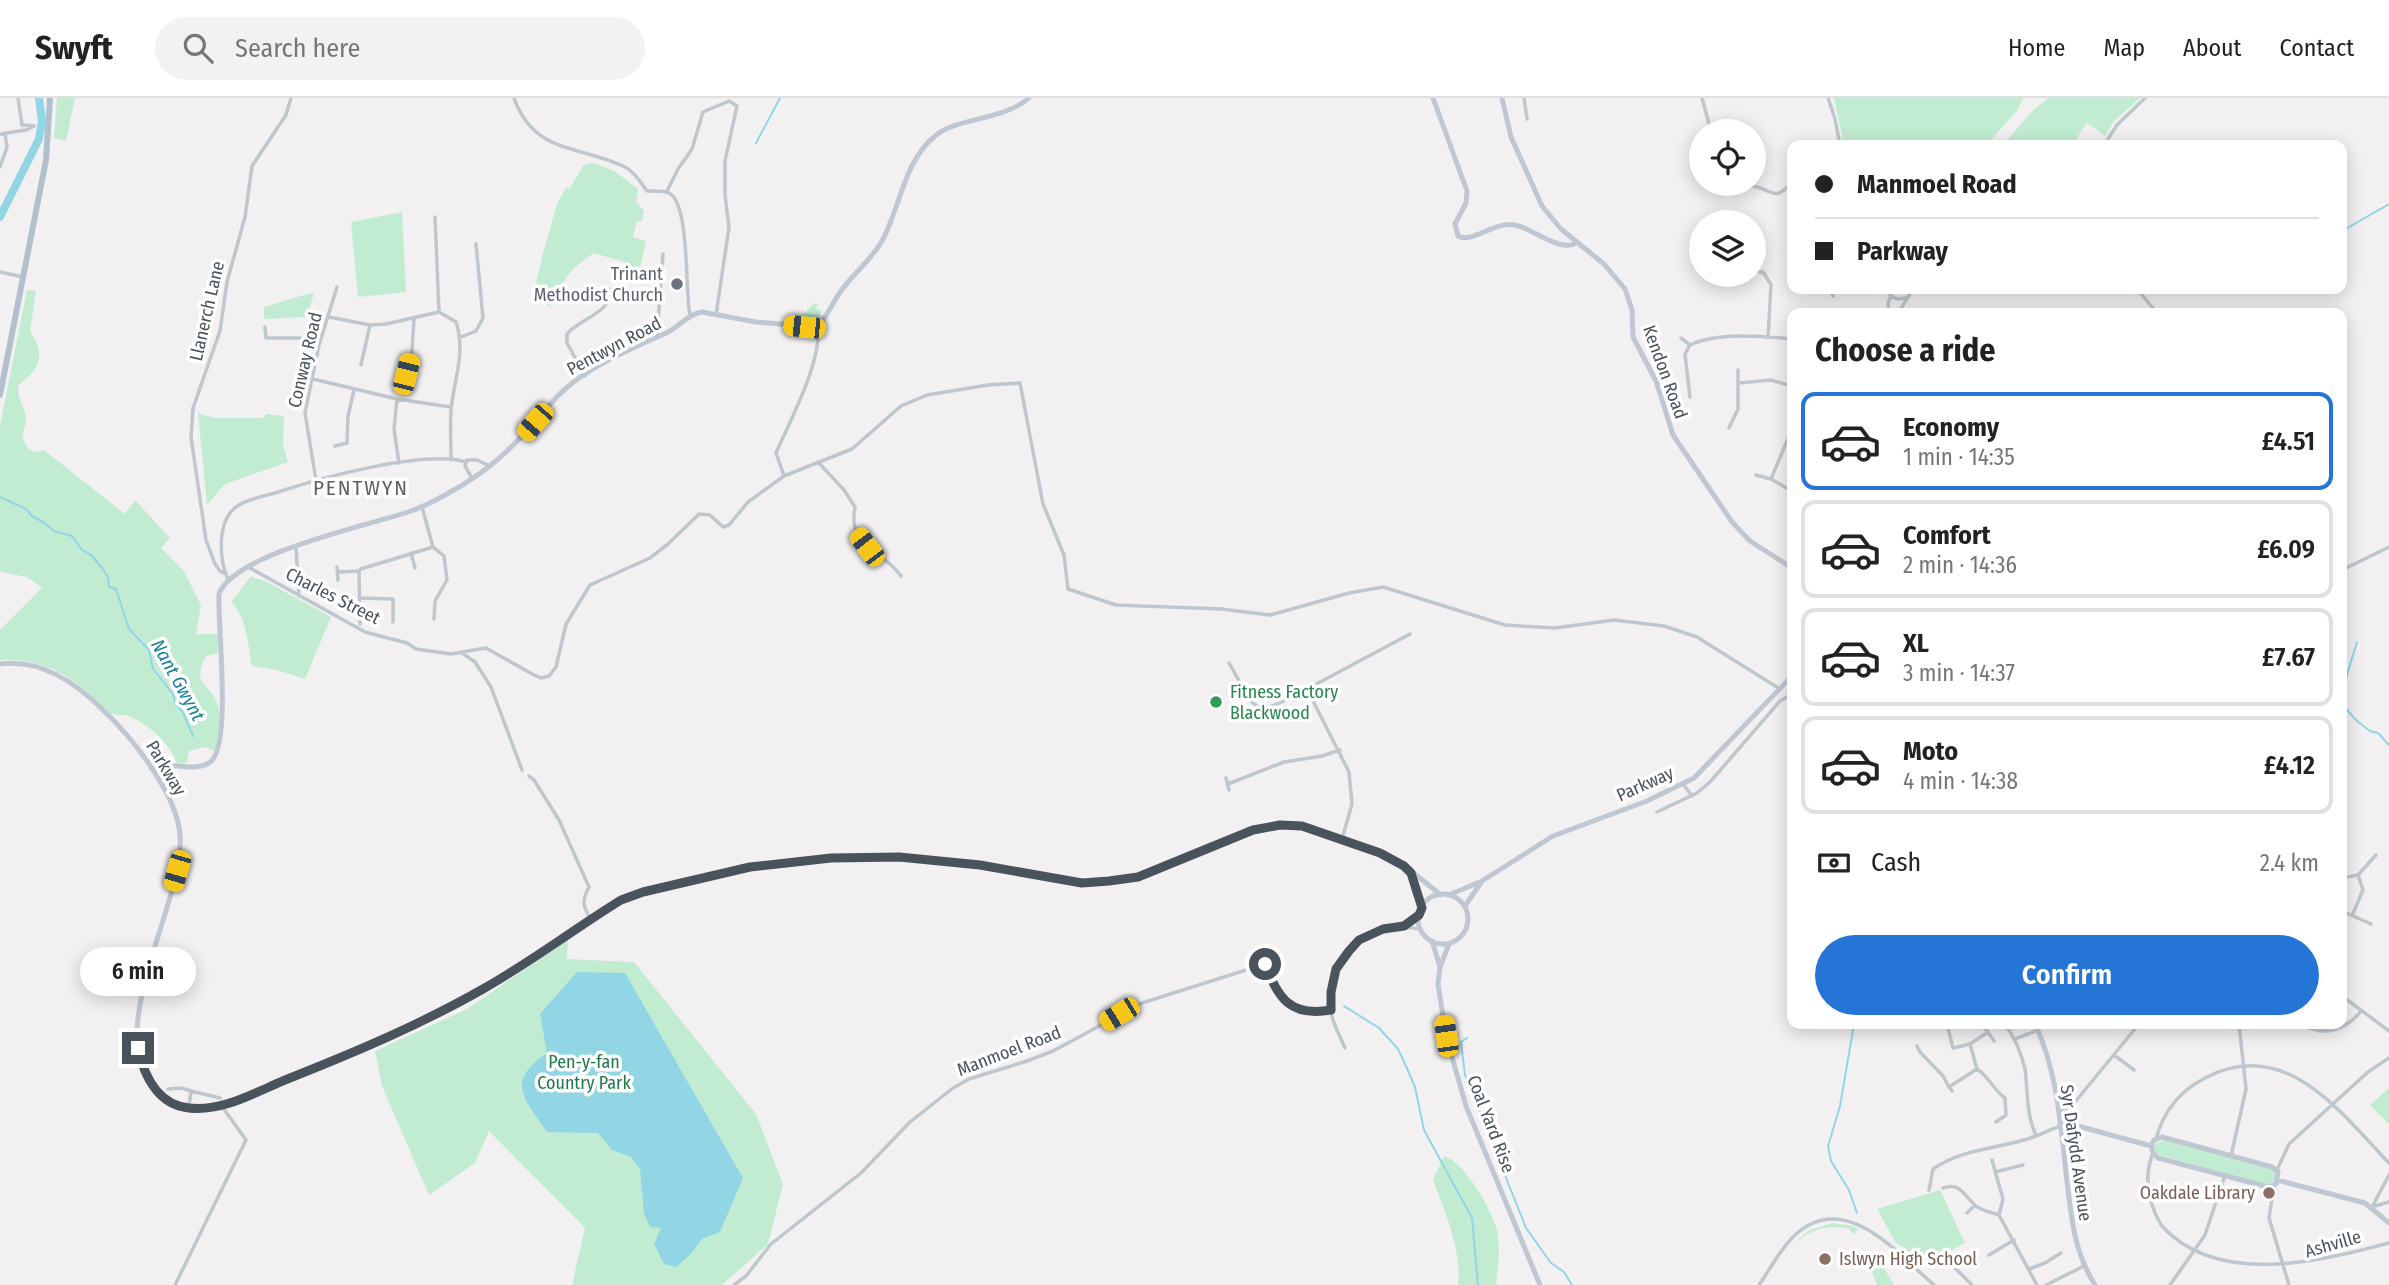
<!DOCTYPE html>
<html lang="en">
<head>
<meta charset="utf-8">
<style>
  :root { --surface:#fff; --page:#f2f2f2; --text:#222; --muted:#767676; --line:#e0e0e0; --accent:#2575d7 }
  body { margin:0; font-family:"Fira Sans Condensed",sans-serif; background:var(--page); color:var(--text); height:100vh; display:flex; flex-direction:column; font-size:26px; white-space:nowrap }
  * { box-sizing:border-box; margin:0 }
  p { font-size:23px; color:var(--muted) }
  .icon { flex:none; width:38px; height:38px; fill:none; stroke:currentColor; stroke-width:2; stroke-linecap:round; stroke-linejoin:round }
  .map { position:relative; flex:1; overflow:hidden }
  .details { position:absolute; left:1787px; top:210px; width:560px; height:721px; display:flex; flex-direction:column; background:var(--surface); border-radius:14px; box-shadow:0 4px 18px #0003 }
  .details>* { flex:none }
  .hud { position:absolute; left:1787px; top:42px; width:560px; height:154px; border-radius:14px; box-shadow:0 4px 18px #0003; display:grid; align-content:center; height:154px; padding:0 28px; background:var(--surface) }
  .tools { position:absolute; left:1689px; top:21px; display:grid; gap:14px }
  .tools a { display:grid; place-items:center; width:77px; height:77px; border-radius:50%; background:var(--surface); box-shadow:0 4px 18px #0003; font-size:35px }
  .end { position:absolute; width:32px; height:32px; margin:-16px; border:9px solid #49535c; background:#fff; box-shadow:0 0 0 4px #fff }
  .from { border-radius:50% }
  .bubble { position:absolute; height:49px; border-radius:24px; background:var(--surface); box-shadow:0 4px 18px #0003; font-size:23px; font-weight:600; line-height:49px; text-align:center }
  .car { position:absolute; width:21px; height:42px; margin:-21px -10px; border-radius:9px; box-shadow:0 0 5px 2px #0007; background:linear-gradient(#f5c518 24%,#345 0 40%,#f5c518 0 76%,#345 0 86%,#f5c518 0) }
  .hud b { display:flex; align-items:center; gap:24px; height:66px; font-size:26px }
  .hud b+b { border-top:2px solid var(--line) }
  .hud i { width:18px; height:18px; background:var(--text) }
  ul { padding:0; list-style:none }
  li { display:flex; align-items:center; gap:21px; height:98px; margin:0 14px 10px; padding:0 14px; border:4px solid var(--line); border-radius:14px }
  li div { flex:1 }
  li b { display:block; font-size:26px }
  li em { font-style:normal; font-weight:600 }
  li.active { border-color:var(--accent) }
  li>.icon { width:63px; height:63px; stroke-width:1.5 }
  h2 { padding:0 28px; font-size:32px; line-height:84px }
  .pay { display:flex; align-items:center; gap:18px; height:77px; padding:0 28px; font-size:26px }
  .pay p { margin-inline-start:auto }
  .button { display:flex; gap:14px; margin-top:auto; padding:14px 28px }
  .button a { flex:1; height:80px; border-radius:42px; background:var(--accent); color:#fff; font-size:28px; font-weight:600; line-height:80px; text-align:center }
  header { display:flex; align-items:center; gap:42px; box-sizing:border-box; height:98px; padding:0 35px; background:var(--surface); border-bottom:2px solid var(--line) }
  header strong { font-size:33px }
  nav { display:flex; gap:38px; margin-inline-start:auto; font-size:24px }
  .search { width:490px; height:63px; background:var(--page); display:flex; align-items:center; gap:18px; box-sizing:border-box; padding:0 24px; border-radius:38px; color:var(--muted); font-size:26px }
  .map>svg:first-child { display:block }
  .green { fill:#c2ecd2 }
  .water { fill:#92d6e6 }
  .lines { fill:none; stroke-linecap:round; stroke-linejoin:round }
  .stream { stroke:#92d6e6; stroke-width:2 }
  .river { stroke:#92d6e6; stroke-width:8 }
  .street { stroke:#bfc7ce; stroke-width:3.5 }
  .secondary { stroke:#bfc8d2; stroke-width:5 }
  .primary { stroke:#b2c0cd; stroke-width:6 }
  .route { stroke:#49535c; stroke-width:9 }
  .worship-dot { fill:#6b7280; stroke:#fff; stroke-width:2.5 }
  .leisure-dot { fill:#2e9e5b; stroke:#fff; stroke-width:2.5 }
  .education-dot { fill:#8d6e63; stroke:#fff; stroke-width:2.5 }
  .labels { text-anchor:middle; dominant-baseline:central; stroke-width:7; stroke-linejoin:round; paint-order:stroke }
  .worship-label { font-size:18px; fill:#5b616d; stroke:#fff; text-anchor:end }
  .street-label { font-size:18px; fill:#49535c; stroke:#fff }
  .leisure-label { font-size:18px; fill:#27864d; stroke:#fff; text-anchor:start }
  .park-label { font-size:18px; fill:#1e7a4b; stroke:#fff }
  .education-label { font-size:18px; fill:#785e54; stroke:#fff; text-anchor:end }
  .water-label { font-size:19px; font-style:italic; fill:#16809b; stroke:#fff }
  .quarter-label { font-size:21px; letter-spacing:2px; fill:#5d6064; stroke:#fff }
</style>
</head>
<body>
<header>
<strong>Swyft</strong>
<div class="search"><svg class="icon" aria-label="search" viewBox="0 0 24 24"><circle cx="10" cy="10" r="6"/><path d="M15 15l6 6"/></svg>Search here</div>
<nav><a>Home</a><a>Map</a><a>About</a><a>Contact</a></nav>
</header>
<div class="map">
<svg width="2389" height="1187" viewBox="0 0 2389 1187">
  <rect width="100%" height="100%" fill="#f2f0f0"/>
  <path class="green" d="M 57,0 L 75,0 L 66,43 L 54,40 Z
    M 1834,0 L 2022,0 L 2023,1 L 2017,13 L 1986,47 L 1844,47 Z
    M 2049,0 L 2140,0 L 2114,23 L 2105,38 L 2087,25 L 2074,44 L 2077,47 L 2003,47 C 2019,30 2029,13 2049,0 Z
    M 592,65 L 613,72 L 638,91 L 636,104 L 644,113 L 642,124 L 637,123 L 633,139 L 646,143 L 641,166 L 637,173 L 624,164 L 594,155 C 568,172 564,182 550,209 L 539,203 L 536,186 L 542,159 L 557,106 L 566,89 L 570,90 L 583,68 Z
    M 402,114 L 406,194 L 358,199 L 351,124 Z
    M 27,192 L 36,193 L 30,233 C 47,259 39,271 18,288 C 17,301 26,311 26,322 C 26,326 24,330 23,334 C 22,347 31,358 44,352 L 125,416 L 135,402 L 170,440 L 161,450 L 184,473 L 201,507 L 196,536 L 218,536 L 218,555 L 206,558 C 190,590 211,583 218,608 C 222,622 217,639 215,653 L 205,649 L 189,653 L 187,664 L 177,665 C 170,646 150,627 131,619 C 125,616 116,618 110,615 C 101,611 93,599 86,593 C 62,571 32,560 0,562 L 0,532 L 42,490 L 27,479 L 0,474 L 0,328 Z
    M 314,195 L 307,219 L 264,221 L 264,209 L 307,196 Z
    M 814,205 L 818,206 L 816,210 L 822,213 L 815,227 L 801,224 L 802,218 Z
    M 198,315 L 214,320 L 262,320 L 267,316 L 284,318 L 283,347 L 288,364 L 225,386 L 207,407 Z
    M 251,478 L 267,484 L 331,519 L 305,581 L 277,572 L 252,568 C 248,548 247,518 231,504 Z
    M 568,842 L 567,861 L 634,864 L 756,1016 L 783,1086 L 768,1146 L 722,1187 L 572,1187 L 585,1130 L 489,1033 L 475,1065 L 429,1097 L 382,988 L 375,953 L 467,911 Z
    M 2389,990 L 2389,1026 L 2370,1007 Z
    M 2164,1042 L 2271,1071 L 2275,1075 L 2275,1083 L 2270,1086 L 2264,1086 L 2159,1057 L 2155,1054 L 2154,1047 Z
    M 1444,1058 C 1464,1063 1492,1112 1497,1132 C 1501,1150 1498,1169 1496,1187 L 1458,1187 C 1462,1152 1445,1114 1433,1082 Z
    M 1940,1092 L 1965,1145 L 1924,1167 L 1896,1145 L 1877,1111 Z
    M 1832,1125 L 1853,1128 L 1858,1131 L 1854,1136 L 1848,1130 C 1818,1127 1808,1134 1788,1151 L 1808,1133 Z
    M 1878,1160 L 1894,1187 L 1877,1187 L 1868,1164 Z"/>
  <path class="water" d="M 577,874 L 625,875 L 743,1080 L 720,1134 L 702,1141 L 691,1156 L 676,1169 L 664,1166 L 654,1146 L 661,1130 L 650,1129 L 644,1116 L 640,1071 L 631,1059 L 612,1052 L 598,1035 L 547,1034 C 524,1000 505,984 547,955 L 540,916 Z"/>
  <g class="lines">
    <path class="stream" d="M 756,45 L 780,0
      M 2342,133 L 2389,106
      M 0,399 L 26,411 L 32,418 L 43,424 L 54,433 L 72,438 L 82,452 L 91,457 L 102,470 L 108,479 L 109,489 L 116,491 L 129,531 L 149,552 L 153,571 L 173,596 L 176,607 L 183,614 L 193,638
      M 2342,593 L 2357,544
      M 2342,606 L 2357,623 L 2370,633 L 2378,635 L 2389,647
      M 1344,908 L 1379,930 L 1398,951 L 1406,968 L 1415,989 L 1424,1032 L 1472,1120 L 1478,1187
      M 1854,926 L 1840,1008 L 1828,1048 L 1831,1063 L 1849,1092 L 1857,1115
      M 1467,940 L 1461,944 L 1465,977 L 1526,1130 L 1551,1165 L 1564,1174 L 1572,1187"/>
    <path class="river" d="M 0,119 L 39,41 L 42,23 L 39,0"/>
    <path class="street" d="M 18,0 L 22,27 L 34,28
      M 514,0 C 534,57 581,47 625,69 C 634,73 641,85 647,93 C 654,93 663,92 669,95 C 690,105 685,195 690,218
      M 1524,0 L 1527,21
      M 1702,0 L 1711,33
      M 1828,0 L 1835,21 L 1840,47
      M 0,36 L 26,32 L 34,28
      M 2104,47 L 2117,27 L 2145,0
      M 0,69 L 7,49 L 5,36
      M 1738,86 L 1740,89 C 1746,88 1752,87 1757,89 C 1777,95 1774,102 1792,85
      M 667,93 L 678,71 L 692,51 L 703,14 L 729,3 L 737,8 L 725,63 L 725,97 L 729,129 L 716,217
      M 1792,114 L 1790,115 L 1792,118
      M 435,119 L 439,214
      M 1754,172 L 1764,175 L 1771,187 L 1768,240
      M 0,174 L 23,179
      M 1830,191 L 1833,198
      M 1887,191 L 1891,198 L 1888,205 L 1889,215
      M 2137,191 L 2157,215
      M 1891,198 L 1897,201 L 1906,200
      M 1898,215 L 1913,191
      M 329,219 L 370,227 L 386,226 L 439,214 L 456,224 C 466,255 454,281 451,312 C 450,328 451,345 451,362
      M 265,229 L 266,240 L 299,240 L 319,247
      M 461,239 L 476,233 L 483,220 L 476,146
      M 657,239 L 663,156
      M 1681,240 L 1690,247 C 1717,234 1763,238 1792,241
      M 1690,247 L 1685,256 L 1690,299
      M 361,267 L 370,227
      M 406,277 L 412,253 L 414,221
      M 585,278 L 567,245 L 567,236 C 580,220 613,215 610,191
      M 313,281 L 397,301 L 451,309
      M 1739,285 L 1771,282 L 1792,288
      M 397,301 L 394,331 L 399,365
      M 1729,330 L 1738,311 L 1738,272
      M 1792,331 L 1771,381 L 1792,393
      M 335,348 L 347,345 L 348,318 L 354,292
      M 818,364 L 844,392 L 855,409 C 847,450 883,452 901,478
      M 1756,377 L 1771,381
      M 784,378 L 776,355 C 790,323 822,263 818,229
      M 472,380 L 465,368 L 467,362 L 477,362 L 488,367
      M 316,382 L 305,315 L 319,247 L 337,189
      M 296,449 L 299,498
      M 433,449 L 444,458 L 447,482 L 435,503 L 434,521
      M 411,455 L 415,470
      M 337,469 L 338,482
      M 250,470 L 365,534 L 407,545 L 416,551 L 451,556 L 486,550 L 534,577 L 541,580 L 549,578 L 556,569 L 566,526 L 590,487 L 650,460 L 668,446 L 699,416 L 710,417 L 723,429 L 729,427 L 748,404 L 784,378 L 852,351 L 901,308 L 927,297 L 988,287 L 1020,285 L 1043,406 L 1064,457 L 1068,491 L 1116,507 L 1221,511 L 1270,517 L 1349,495 L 1383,489 L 1505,527 L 1555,530 L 1614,522 L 1664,528 L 1697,539 L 1780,591
      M 2342,472 L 2389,449
      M 338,474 L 359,473
      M 226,476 L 220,473 L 215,466 L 206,442 L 191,339 L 193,310 L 220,233 L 227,184 L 245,119 L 252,68 L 286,17 L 291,0
      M 228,482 C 219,461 216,420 239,407 C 248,401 264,398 275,395 C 317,381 424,351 466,364
      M 360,500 L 393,501 L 393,524
      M 360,526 L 359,473 L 361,471 L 433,449 L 422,409
      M 462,555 L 475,564 L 491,589 L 522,672
      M 1229,565 C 1259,618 1252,620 1307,591
      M 529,678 L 534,682 L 559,722 L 589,789 C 582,802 582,808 591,821
      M 1226,680 L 1229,692
      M 1228,686 L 1284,664 L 1322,658 L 1340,652
      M 1683,686 L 1692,698
      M 1657,714 L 1697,695 L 1710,684 L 1780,603 L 1792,596
      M 2342,723 L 2343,722
      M 1342,741 L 1352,706 L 1349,674 L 1307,591 L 1410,536
      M 2342,780 L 2358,777 L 2376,757
      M 2342,813 L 2371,826
      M 2352,818 L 2363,792 L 2358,777
      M 1404,828 L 1419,817
      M 2342,898 L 2389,933
      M 1947,926 L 1953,950 L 1970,946 L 1977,971
      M 2005,926 C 2015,940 2021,954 2025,971 C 2028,993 2026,1017 2036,1037
      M 2302,926 C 2324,940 2346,932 2361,913
      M 1988,934 L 1994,943
      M 2015,941 L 2038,932
      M 1970,946 L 1988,934 L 1981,926
      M 1917,948 L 1920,954 L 1943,978 L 1949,989
      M 1345,950 C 1340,938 1333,926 1331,914 C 1329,905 1331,894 1333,886 C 1341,844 1380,824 1420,831
      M 2114,957 L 2134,972
      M 1977,971 C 1988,978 1994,992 2005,1000 L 2006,1017 L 1996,1024
      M 168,991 L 181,990 L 191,993 L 189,1008
      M 191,993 L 220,1000
      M 1952,993 L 1949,989 L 1977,971
      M 2058,1013 L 2067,1011 L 2075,1004 L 2139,926
      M 2156,1041 C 2163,1014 2180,993 2205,980 C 2285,937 2341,1015 2389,1065
      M 2153,1055 C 2143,1080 2148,1104 2161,1127 C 2214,1187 2313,1166 2389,1145
      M 2231,1058 L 2246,991 L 2239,926
      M 1992,1062 L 2003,1101 L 1999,1117 L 2037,1187
      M 2277,1072 L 2289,1046 L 2368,974 L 2389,960
      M 1995,1074 L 2023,1067
      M 2389,1077 L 2372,1109 L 2389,1104
      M 2274,1088 L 2269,1120 L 2289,1187
      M 1943,1090 C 1961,1084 1964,1098 1976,1108 C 1982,1113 1991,1114 1999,1117
      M 1929,1092 L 1933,1071 C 1960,1052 1993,1051 2024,1042 C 2036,1039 2048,1032 2061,1028
      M 1967,1115 L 1975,1107
      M 1989,1157 L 2014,1142
      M 1943,1158 L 1972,1187
      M 2029,1171 L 2045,1165 L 2061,1155
      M 175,1187 L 246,1042 L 221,1007
      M 734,1187 L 746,1178 L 771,1146 L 861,1075 L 910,1024 L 953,990 L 969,981 L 1027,963 L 1053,953 L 1142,905 L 1265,866 C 1279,901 1290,919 1330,912
      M 1759,1187 C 1770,1171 1780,1152 1793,1139 C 1844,1089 1897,1155 1934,1187
      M 2046,1187 L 2084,1168
      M 2170,1187 L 2205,1137 L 2225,1077"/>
    <path class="secondary" d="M 1433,0 L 1467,93 L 1466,105 L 1455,126 L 1458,138 C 1472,146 1494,123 1515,127 C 1532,130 1561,155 1576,145
      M 1502,0 L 1511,39 L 1542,108 L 1561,131 L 1604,166 L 1625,191 L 1632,212 L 1633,239 L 1656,283 L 1673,337 L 1732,424 L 1750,443 L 1792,470
      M 0,566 C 41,561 75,584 103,612 C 132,639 177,696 180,737 C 186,804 95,944 161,997 C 180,1012 198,1012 221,1007 L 360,951 L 433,919 L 504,879 L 621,802 C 649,791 678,785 708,778 C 801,758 883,756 977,766 C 1021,771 1063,787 1108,783 C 1118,782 1130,782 1139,779 C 1193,764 1241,722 1299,728 C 1319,730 1387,756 1403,767 C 1416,776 1428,787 1441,797
      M 151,670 C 169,662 191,675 209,665 C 233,651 217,526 219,496 C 234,455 371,427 411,413 C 423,409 434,403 445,397 C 472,383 500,362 521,339 C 536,324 548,306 564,292 C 593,266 632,251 666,235 C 679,229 688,216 702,214 L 756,224 L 818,229 C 827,218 833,204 841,193 C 854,175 871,162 882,143 C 900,110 904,63 935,38 C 958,19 1002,23 1029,0
      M 1411,775 L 1422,809
      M1418 821a25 25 0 1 1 50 0a25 25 0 1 1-50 0Z
      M 1449,797 L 1482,783 L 1553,738 L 1647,703 L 1694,680 L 1792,578
      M 1465,808 L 1482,783
      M 1432,843 L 1440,869 L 1438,886 L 1446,938 L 1466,1008 L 1540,1187
      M 1440,869 L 1449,846
      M 2035,926 C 2058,974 2061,1032 2067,1084 C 2072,1123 2074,1153 2095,1187
      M 2060,1026 L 2067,1025 L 2151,1048
      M 2162,1039 L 2272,1069 L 2278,1074 L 2276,1086 L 2268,1089 L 2158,1060 L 2153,1055 L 2151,1048 L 2154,1042 Z
      M 2277,1082 L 2365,1105 L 2389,1125"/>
    <path class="primary" d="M 0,297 L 46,62 L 50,0"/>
  </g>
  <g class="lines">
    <path class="route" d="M 138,950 C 144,978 158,1007 189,1010 C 222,1014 256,994 285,982 C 353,955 420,927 483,891 C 531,864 574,831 621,802 L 643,794 L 750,769 L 831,760 L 899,759 L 980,767 L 1082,785 L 1109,783 L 1138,779 L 1253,732 L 1280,727 L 1302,728 L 1380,755 L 1404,768 L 1411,775 L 1422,810 L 1419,817 L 1404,828 L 1383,831 L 1359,842 L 1349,853 L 1336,871 L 1331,894 L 1331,912 C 1290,919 1279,901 1265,866"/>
  </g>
  <circle class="worship-dot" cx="677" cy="186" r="7"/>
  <circle class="leisure-dot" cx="1216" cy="604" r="7"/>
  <g class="education-dot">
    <circle cx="2269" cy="1095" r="7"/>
    <circle cx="1825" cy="1161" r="7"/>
  </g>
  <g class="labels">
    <g class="worship-label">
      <text x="663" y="176">Trinant<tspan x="663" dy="21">Methodist Church</tspan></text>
    </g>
    <g class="street-label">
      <text transform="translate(207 213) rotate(-77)">Llanerch Lane</text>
      <text transform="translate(614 248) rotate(-28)">Pentwyn Road</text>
      <text transform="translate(305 262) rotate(-77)">Conway Road</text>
      <text transform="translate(1665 274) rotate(70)">Kendon Road</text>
      <text transform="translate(333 498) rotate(27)">Charles Street</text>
      <text transform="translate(166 670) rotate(59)">Parkway</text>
      <text transform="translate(1645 686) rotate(-24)">Parkway</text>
      <text transform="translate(1009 953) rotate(-21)">Manmoel Road</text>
      <text transform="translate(1491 1026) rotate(69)">Coal Yard Rise</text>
      <text transform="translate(2076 1055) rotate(82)">Syr Dafydd Avenue</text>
      <text transform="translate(2333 1146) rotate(-16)">Ashville</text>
    </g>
    <g class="leisure-label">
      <text x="1230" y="594">Fitness Factory<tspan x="1230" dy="21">Blackwood</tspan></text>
    </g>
    <g class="park-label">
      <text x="584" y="964">Pen-y-fan<tspan x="584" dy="21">Country Park</tspan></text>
    </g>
    <g class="education-label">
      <text x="2255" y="1095">Oakdale Library</text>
      <text x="1839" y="1161" text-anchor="start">Islwyn High School</text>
    </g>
    <g class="water-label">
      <text transform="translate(178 582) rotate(61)">Nant Gwynt</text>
    </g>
    <g class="quarter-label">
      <text x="361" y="390">PENTWYN</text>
    </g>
  </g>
</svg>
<div class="tools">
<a><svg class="icon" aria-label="locate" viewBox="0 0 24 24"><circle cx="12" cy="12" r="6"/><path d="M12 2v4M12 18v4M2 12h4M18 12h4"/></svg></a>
<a><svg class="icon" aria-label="layers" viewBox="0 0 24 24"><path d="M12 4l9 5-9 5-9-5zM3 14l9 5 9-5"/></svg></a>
</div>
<i class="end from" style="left:1265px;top:866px"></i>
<i class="end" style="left:138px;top:950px"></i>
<div class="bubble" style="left:80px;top:849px;width:116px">6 min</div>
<i class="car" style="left:804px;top:229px;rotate:276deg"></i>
<i class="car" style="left:406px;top:276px;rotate:14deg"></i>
<i class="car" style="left:535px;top:324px;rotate:221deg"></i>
<i class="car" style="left:867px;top:449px;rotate:323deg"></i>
<i class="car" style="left:177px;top:773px;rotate:196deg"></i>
<i class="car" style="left:1119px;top:916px;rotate:239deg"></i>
<i class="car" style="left:1446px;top:938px;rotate:352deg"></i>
<div class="hud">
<b><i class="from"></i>Manmoel Road</b>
<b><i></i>Parkway</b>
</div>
<section class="details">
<h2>Choose a ride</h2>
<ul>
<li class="active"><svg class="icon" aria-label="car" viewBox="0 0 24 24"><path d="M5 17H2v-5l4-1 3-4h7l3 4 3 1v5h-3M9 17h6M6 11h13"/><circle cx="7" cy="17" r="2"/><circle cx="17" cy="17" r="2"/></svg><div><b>Economy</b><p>1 min · 14:35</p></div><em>£4.51</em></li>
<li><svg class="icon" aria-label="car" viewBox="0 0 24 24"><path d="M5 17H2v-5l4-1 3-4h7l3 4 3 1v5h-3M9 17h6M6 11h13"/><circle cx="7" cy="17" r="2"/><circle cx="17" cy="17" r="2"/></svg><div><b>Comfort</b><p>2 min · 14:36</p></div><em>£6.09</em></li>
<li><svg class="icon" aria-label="car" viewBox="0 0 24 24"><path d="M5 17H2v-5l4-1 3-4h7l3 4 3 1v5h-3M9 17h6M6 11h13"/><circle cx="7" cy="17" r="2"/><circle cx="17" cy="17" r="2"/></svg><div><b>XL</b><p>3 min · 14:37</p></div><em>£7.67</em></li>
<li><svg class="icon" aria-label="car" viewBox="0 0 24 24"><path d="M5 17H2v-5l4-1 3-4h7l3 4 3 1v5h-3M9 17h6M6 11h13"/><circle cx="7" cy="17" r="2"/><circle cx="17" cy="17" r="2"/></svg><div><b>Moto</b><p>4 min · 14:38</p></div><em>£4.12</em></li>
</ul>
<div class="pay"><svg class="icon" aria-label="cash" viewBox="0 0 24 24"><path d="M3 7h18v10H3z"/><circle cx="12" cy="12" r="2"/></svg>Cash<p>2.4 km</p></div>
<div class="button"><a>Confirm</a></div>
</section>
</div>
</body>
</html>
